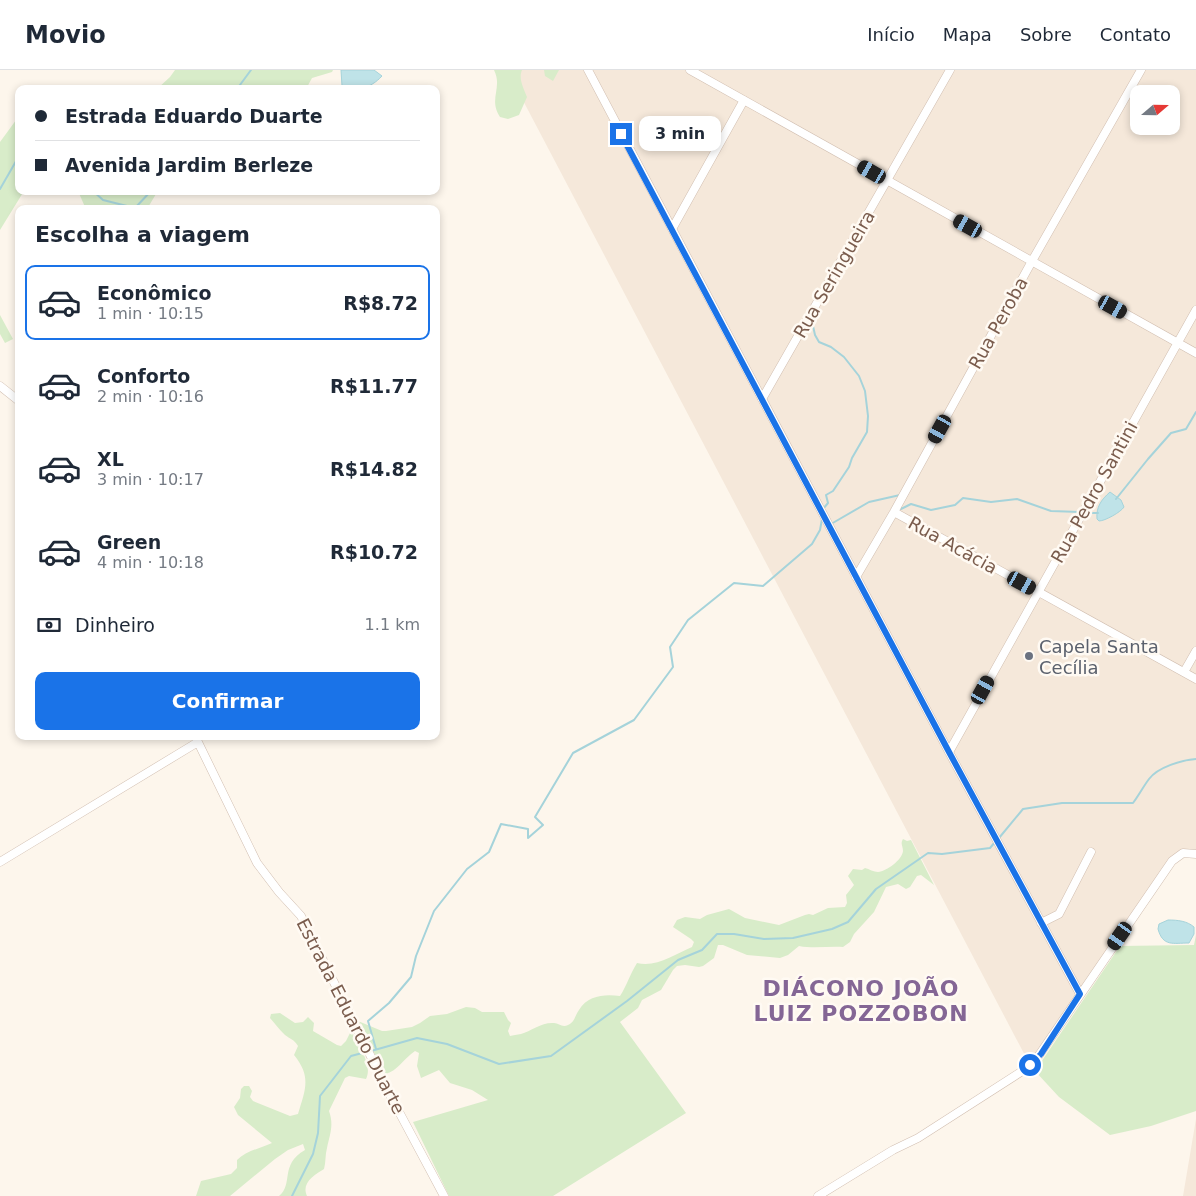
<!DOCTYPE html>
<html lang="pt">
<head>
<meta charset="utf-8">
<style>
  :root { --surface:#fff; --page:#f2f2f3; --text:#1f2937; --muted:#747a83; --line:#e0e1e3; --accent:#1a73e8 }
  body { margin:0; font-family:"DejaVu Sans",sans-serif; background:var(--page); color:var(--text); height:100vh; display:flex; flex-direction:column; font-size:19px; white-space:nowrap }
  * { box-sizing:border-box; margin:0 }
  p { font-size:16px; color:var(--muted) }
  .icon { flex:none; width:28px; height:28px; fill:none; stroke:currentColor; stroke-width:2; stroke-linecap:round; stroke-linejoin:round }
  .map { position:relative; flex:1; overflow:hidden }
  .drawer { position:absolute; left:15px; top:135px; width:425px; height:535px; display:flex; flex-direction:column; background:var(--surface); border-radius:10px; box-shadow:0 2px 8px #0003 }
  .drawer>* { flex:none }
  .top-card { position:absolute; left:15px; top:15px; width:425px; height:110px; border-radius:10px; box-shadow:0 2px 8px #0003; display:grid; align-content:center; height:110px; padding:0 20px; background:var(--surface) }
  .needle { width:32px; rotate:70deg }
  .fabs { position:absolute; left:1130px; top:15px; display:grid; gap:10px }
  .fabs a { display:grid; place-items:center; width:50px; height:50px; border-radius:10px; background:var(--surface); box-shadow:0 2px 8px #0003; font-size:25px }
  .end { position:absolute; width:22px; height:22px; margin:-11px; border:6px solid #1a73e8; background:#fff; box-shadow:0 0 0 2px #fff }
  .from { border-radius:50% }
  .bubble { position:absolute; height:35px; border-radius:10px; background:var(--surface); box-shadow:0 2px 8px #0003; font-size:16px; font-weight:600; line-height:35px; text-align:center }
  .car { position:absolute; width:15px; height:30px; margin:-15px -8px; border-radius:6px; box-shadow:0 0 4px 1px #0007; background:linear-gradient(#222 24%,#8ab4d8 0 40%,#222 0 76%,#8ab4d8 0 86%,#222 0) }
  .top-card b { display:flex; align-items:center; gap:18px; height:48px; font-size:19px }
  .top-card b+b { border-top:1px solid var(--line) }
  .top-card i { width:12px; height:12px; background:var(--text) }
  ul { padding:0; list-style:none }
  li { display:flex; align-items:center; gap:15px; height:75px; margin:0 10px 8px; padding:0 10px; border:2px solid transparent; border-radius:10px }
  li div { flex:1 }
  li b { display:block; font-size:19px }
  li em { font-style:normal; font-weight:600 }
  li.selected { border-color:var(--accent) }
  li>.icon { width:45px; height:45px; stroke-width:1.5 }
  h2 { padding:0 20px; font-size:22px; line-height:60px }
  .pay { display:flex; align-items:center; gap:12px; height:55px; padding:0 20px; font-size:19px }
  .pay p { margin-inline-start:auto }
  .cta { display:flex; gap:10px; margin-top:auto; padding:10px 20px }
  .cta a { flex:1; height:58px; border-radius:10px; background:var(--accent); color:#fff; font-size:20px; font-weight:600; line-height:58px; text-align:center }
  header { display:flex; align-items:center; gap:30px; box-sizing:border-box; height:70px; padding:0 25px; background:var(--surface); border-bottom:1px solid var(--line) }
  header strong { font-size:24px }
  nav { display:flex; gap:28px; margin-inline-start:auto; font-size:18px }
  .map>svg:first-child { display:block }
  .residential { fill:#f5e8da; fill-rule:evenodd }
  .green { fill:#d8ecc9 }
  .water { fill:#bfe3e8; stroke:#a5d3da }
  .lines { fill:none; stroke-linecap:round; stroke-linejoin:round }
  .stream { stroke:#a5d3da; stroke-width:2 }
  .minor-casing { stroke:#d1beb0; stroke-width:9 }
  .minor { stroke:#fff; stroke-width:8 }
  .route { stroke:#1a73e8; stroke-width:6 }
  .worship-dot { fill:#6b7280; stroke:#fffaf3; stroke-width:2 }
  .labels { text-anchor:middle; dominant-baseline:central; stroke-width:5; stroke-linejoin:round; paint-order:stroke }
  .street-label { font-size:18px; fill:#7a5c4d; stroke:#fffaf3 }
  .worship-label { font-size:18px; fill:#5b616d; stroke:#fffaf3; text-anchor:start }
  .district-label { font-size:22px; font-weight:bold; letter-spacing:1px; fill:#846695; stroke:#fffaf3 }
</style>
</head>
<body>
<header>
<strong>Movio</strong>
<nav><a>Início</a><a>Mapa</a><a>Sobre</a><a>Contato</a></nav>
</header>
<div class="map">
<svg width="1196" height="1126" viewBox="0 0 1196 1126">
  <rect width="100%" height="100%" fill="#fdf6ec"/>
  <path class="residential" d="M 507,0 L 1196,0 L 1196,784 L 1177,785 L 1030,995 ZM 1139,24 L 1171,24 L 1171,56 L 1139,56 Z
    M 1196,1049 L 1196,1126 L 1183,1126 Z"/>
  <path class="green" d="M 175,0 L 333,0 L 332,2 L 312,8 L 306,19 L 157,19 L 170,7 Z
    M 494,0 L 522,0 C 518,9 524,19 527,27 L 519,45 L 508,49 L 500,47 C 488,29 503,18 494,0 Z
    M 544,0 L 559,0 L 553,11 L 545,6 Z
    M 19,46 L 19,121 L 24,121 L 0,160 L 0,72 Z
    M 78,121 L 166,121 L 156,124 L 147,139 L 89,139 L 85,137 Z
    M 0,245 L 13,269 L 5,273 L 0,264 Z
    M 903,769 L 907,771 L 911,770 L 934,815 L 921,805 L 917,806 L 910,817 L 906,819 L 898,814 L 886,817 L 874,842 L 854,864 L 850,872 L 843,877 C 828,876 814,879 799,876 L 788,885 L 780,888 L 747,885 L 723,875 L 718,875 L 714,888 L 703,896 L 699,897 L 685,895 L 677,896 L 673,900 L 661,920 L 642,930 L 638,938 L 620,952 L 686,1043 L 553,1126 L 449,1126 L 413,1052 L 488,1030 L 472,1020 L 450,1013 L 439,1000 L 421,1008 L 417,996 L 419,983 L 415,981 C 404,988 398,1001 385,1004 L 358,951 L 382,961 L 386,961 L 412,957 L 420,953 L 430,946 L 447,944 L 466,937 L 475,938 L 482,942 L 504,942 L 508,950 L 511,953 L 508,961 L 510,966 C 513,965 517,965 521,964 C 531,961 542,952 554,953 C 559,953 562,958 568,955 C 575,952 575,945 579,940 C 588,925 605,924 620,926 C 627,915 630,904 637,893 C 656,898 675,884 692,877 L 694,872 L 691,869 L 673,857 L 677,850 L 685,847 L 700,849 L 707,845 L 729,839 L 745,848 L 779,855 L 805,845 L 809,844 L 813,845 L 828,838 L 845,837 L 847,833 L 846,825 L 854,815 L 848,806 L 853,799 L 862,800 L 865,798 C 869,799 874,802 878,802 C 887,801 902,790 903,781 C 903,776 900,774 903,769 Z
    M 1196,865 L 1196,1041 L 1151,1056 L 1110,1065 L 1059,1027 L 1035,1001 L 1120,876 L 1194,875 Z
    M 280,943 L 295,953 L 303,952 L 308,947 L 314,953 L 313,961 L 337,975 L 341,976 L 346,971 L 350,963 L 353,964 C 359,977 373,995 366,1009 L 349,1006 L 345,1008 L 329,1041 C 334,1055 330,1064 327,1078 C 325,1085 326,1092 324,1099 C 314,1105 301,1113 307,1126 L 279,1126 C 294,1114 279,1095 305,1080 L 303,1074 L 288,1080 L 275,1089 L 230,1126 L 196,1126 L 201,1111 L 231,1104 L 237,1098 L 237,1090 C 246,1081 261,1078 272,1073 L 238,1045 L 234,1037 L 240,1028 L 241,1019 L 244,1016 L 249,1016 L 252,1021 L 250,1027 L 253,1031 L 290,1046 L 298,1044 C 305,1020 312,1007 294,985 L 298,976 C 294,969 290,969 285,965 C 279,959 275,954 270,948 L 271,944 Z"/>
  <path class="water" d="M 341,0 L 374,0 L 382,6 C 370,19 359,20 342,16 Z
    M 1110,422 L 1121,430 L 1124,437 C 1121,442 1105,451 1099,451 L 1097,449 C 1096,437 1101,430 1110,422 Z
    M 1168,850 C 1178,850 1187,851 1194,857 L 1194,864 L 1189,873 C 1173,873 1163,877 1158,859 L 1159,854 Z"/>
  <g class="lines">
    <path class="stream" d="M 237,19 L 251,0
      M 0,119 L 19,86
      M 93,121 L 103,130 L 135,138 L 151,121
      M 811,247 L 815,265 L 819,272 L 831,277 L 844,287 L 859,306 L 865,321 L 868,346 L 867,362 L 852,388 L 849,397 L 833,421 L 826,425 L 828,433 L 823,439
      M 1116,429 L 1148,389 L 1171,363 L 1186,359 L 1196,342
      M 901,437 L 901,439 L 911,434 L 931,440 L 955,435 L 963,428 L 991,432 L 1017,429 L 1051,441 L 1080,442
      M 1085,443 L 1098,443
      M 831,454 L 869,432 L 900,425
      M 999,768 L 1023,739 L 1062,733 L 1133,733 C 1139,725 1143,717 1149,709 C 1158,697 1182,690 1196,689
      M 376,979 L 368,951 L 389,933 L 411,907 L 416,886 L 434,841 L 467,799 L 489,782 L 501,754 L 528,759 L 528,768 L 543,755 L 535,747 L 573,683 L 634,650 L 673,597 L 670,577 L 688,550 L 734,513 L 763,516 L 812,474 L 820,460 L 822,449
      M 371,981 L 417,968 L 447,974 L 499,994 L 551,986 L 627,931 L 678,890 L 702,880 L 717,864 L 734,864 L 764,869 L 793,868 L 832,859 L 848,852 L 876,819 L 928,783 L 942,784 L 990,778 L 995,772
      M 292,1126 L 313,1084 L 318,1063 L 320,1026 L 351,986 L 366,982"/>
    <defs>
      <path id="minor" d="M 588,0 L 949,682 L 1080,924
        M 690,0 L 1196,283
        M 672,159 L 744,30
        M 0,316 L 19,331
        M 762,329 L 950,0
        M 894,442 L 1196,609
        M 856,507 L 894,442 L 1032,191 L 1141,0
        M 1184,602 L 1196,581
        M 195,666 L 257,793 L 279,822 L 301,846 L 390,1025 L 444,1126
        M 949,682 L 1196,240
        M 0,792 L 198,672
        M 1041,853 L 1059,844 L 1091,782
        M 818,1126 L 893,1080 L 918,1068 L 1027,998 L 1035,991 L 1172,791 L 1183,783 L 1196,784"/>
    </defs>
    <use href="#minor" class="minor-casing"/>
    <use href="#minor" class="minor"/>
  </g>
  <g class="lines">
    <path class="route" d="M 621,64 L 949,682 L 1080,924 L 1041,984 L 1030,995"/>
  </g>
  <circle class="worship-dot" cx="1029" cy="586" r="5"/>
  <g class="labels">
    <g class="street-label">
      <text transform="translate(834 204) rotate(-60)">Rua Seringueira</text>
      <text transform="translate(998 253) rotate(-61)">Rua Peroba</text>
      <text transform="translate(1094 422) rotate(-61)">Rua Pedro Santini</text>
      <text transform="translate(953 475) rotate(29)">Rua Acácia</text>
      <text transform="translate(351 946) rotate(63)">Estrada Eduardo Duarte</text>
    </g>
    <g class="worship-label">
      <text x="1039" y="576">Capela Santa<tspan x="1039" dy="21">Cecília</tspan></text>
    </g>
    <g class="district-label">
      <text x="861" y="918">DIÁCONO JOÃO<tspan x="861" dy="25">LUIZ POZZOBON</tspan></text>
    </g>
  </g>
</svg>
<div class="fabs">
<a><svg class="needle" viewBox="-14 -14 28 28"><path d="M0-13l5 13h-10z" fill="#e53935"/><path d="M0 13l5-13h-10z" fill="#747a83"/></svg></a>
</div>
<i class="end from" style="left:1030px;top:995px"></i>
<i class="end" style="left:621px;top:64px"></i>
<div class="bubble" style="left:639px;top:46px;width:82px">3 min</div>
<i class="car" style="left:872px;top:102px;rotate:300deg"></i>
<i class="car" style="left:968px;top:156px;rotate:299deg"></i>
<i class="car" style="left:1113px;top:237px;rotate:119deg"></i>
<i class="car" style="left:940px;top:359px;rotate:209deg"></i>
<i class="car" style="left:1022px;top:513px;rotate:119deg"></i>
<i class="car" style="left:983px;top:620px;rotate:29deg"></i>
<i class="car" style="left:1120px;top:866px;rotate:215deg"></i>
<div class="top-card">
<b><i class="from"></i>Estrada Eduardo Duarte</b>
<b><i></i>Avenida Jardim Berleze</b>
</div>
<section class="drawer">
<h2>Escolha a viagem</h2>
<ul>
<li class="selected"><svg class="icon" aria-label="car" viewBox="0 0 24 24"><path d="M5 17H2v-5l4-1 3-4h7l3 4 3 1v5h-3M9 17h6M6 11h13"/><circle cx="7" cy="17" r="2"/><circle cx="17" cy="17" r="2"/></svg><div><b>Econômico</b><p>1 min · 10:15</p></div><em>R$8.72</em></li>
<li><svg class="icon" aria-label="car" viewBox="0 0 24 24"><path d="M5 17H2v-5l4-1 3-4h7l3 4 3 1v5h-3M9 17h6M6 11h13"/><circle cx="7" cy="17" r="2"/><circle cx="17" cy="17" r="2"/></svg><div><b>Conforto</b><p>2 min · 10:16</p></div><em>R$11.77</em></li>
<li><svg class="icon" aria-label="car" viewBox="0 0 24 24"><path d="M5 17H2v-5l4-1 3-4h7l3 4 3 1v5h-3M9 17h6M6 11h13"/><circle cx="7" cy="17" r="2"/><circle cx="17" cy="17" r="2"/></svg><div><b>XL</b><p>3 min · 10:17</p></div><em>R$14.82</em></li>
<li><svg class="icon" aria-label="car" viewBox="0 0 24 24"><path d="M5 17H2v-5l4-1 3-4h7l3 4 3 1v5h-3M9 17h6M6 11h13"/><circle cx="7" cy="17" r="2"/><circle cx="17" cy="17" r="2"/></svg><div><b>Green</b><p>4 min · 10:18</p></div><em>R$10.72</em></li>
</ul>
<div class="pay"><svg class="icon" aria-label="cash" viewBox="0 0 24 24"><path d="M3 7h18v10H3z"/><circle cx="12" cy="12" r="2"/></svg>Dinheiro<p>1.1 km</p></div>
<div class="cta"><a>Confirmar</a></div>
</section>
</div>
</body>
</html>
